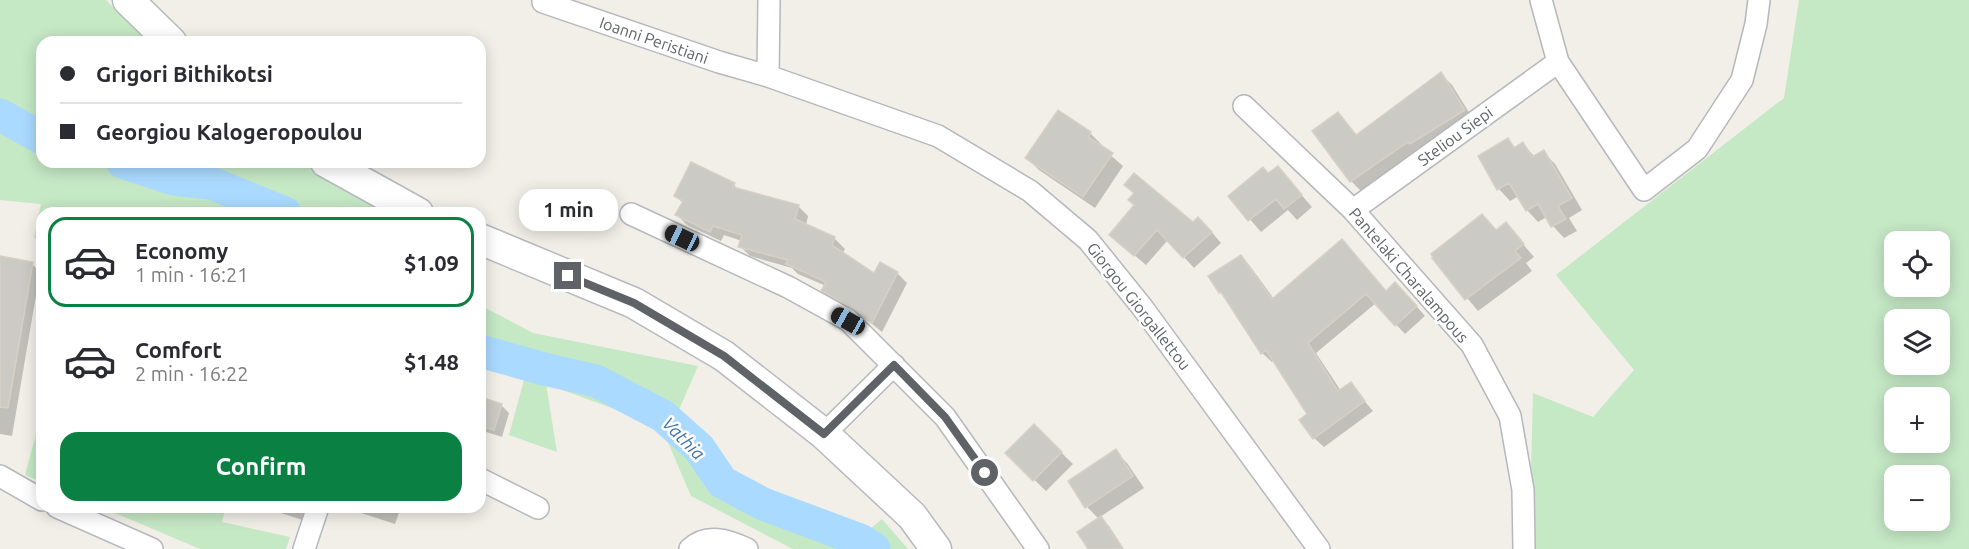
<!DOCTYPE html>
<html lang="en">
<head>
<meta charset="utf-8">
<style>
  :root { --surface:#fff; --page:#f7f7f7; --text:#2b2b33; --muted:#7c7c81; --line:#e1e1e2; --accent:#0b8043 }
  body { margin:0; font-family:Ubuntu,sans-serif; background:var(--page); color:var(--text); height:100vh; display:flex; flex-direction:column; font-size:22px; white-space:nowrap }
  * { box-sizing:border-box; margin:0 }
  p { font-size:20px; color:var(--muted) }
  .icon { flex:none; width:33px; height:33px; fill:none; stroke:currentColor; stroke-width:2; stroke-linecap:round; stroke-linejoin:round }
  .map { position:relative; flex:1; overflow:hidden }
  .side { position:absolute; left:36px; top:207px; width:450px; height:306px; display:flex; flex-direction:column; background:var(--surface); border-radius:18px; box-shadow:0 3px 15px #0003 }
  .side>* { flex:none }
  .banner { position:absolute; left:36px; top:36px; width:450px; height:132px; border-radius:18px; box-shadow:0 3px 15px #0003; display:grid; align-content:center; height:132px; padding:0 24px; background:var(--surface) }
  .fabs { position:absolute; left:1884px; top:231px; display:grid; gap:12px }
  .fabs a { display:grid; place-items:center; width:66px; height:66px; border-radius:12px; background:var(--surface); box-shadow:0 3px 15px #0003; font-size:30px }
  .end { position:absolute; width:27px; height:27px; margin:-14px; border:8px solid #5f6368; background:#fff; box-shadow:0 0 0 3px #fff }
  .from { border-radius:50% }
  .bubble { position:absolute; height:42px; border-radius:18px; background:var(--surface); box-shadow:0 3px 15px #0003; font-size:20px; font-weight:600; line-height:42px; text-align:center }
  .car { position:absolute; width:18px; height:36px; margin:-18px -9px; border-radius:8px; box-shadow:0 0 4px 2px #0007; background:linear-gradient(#222 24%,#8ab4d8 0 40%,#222 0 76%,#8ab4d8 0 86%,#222 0) }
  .banner b { display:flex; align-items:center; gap:21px; height:57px; font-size:22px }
  .banner b+b { border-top:2px solid var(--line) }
  .banner i { width:15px; height:15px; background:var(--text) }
  ul { padding:10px 0 0; list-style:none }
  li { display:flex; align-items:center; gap:18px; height:90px; margin:0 12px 9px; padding:0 12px; border:3px solid transparent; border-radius:18px }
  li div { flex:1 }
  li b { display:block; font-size:22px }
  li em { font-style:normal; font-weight:600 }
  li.on { border-color:var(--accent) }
  li>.icon { width:54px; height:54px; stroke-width:1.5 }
  .action { display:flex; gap:12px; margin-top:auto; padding:12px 24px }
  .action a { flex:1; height:69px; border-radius:18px; background:var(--accent); color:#fff; font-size:24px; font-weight:600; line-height:69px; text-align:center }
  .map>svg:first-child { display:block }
  .grass { fill:#c5e8c5; fill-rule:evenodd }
  .shadow { fill:#0003 }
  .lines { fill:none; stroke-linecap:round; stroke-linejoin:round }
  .river { stroke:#aadaff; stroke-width:33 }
  .building { fill:#cccac5; stroke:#d6d1c6; stroke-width:1.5 }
  .street-casing { stroke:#b5b8bc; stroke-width:24 }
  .secondary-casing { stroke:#b6babf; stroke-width:33 }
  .street { stroke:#fff; stroke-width:21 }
  .secondary { stroke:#fff; stroke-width:30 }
  .route { stroke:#5f6368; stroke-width:8 }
  .labels { text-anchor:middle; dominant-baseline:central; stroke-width:5; stroke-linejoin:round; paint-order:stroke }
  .street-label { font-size:16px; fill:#5f6368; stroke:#fff }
  .water-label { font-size:18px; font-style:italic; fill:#4174aa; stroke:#fff }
</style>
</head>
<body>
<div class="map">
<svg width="1969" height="549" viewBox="0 0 1969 549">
  <rect width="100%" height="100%" fill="#f1efe8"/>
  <path class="grass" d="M 0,0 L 106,0 L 148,42 L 42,42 L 42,162 L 305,162 L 393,213 L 42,213 L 42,239 L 34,238 L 41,204 L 0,200 Z
    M 1799,0 L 1969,0 L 1969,549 L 1529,549 L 1533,393 L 1593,417 L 1634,370 L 1556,275 L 1784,98 ZM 1894,242 L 1940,242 L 1940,286 L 1894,286 ZM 1894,320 L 1940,320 L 1940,364 L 1894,364 ZM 1894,398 L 1940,398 L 1940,442 L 1894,442 ZM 1894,476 L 1940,476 L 1940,520 L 1894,520 Z
    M 480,305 L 533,333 L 698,366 L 678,412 L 736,473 L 849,546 L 882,519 L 908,549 L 793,549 L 691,496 L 661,426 L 546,384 L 557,452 L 509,435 L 524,380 L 480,367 Z
    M 42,412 L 42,482 L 25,475 Z
    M 101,507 L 226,507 L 222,522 L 290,537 L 286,549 L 200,549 Z"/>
  <path class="shadow" d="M 1441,74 L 1452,85 L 1475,122 L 1363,193 L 1351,181 L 1315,131 L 1338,114 L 1357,135 Z
    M 1058,112 L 1090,133 L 1102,145 L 1101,147 L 1123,166 L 1095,208 L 1039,170 L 1027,158 Z
    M 1508,140 L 1516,148 L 1523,144 L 1535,157 L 1543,152 L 1555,164 L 1582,210 L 1569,218 L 1577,231 L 1564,238 L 1553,226 L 1547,217 L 1538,222 L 1527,210 L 1519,196 L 1510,201 L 1499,189 L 1480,157 Z
    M 1278,168 L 1312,207 L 1297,220 L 1288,210 L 1261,232 L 1230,196 Z
    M 734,185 L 739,190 L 798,206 L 808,216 L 806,225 L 834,238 L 845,249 L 842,254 L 875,275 L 897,273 L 907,283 L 882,332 L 866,319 L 833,300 L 823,290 L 826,286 L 798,274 L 792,268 L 750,256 L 740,246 L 742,241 L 724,235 L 721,241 L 687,225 L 677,215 L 683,203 L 676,196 Z
    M 1482,216 L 1497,231 L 1506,224 L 1534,257 L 1526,263 L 1532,271 L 1478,311 L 1434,258 Z
    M 1193,224 L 1209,229 L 1221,243 L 1194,268 L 1168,240 L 1146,265 L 1111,235 Z
    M 1241,257 L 1250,266 L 1274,299 L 1386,292 L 1405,293 L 1425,316 L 1405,334 L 1376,303 L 1316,353 L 1341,391 L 1350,384 L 1373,411 L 1324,447 L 1314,438 L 1309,415 L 1274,360 L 1272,362 L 1262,353 L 1229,301 L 1220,292 Z
    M 0,258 L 32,264 L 40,272 L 12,436 L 0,434 Z
    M 480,399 L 501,405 L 509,413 L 502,437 L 480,430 Z
    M 1034,426 L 1073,464 L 1046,491 L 1007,453 Z
    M 1115,451 L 1127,463 L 1144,488 L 1100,517 L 1109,526 L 1124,549 L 1090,549 L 1099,519 L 1087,507 Z
    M 262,507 L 313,507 L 309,522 Z
    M 352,507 L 401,507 L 395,524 L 358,512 Z"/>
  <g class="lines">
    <path class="river" d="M 0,115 L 42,138
      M 122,162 L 174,179 L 211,183 L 285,213
      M 480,351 L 544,369 L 596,381 L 663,416 L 699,448 L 722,482 L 763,504 L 860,540 L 874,549"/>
  </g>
  <path class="building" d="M 1441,72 L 1465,110 L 1410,144 L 1408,142 L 1350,182 L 1312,131 L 1338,112 L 1356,135 Z
    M 1058,110 L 1091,132 L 1088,137 L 1113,153 L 1083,197 L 1025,158 Z
    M 1508,138 L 1514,148 L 1523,142 L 1532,157 L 1544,150 L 1572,198 L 1558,206 L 1566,219 L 1551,227 L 1538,204 L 1526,211 L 1509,183 L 1497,190 L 1478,156 Z
    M 691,162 L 735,183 L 733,187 L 799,205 L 795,219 L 835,237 L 832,245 L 874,273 L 880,262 L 898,272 L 872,323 L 854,309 L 821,291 L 826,282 L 786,264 L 788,260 L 738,247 L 742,235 L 713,226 L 710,232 L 675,215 L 683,201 L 674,196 Z
    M 1278,166 L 1302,195 L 1284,209 L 1276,199 L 1248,221 L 1228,196 L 1263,167 L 1268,173 Z
    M 1134,173 L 1193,222 L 1198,217 L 1212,232 L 1183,258 L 1157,230 L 1134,256 L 1109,235 L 1134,205 L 1128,200 L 1134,193 L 1124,185 Z
    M 1482,214 L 1496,230 L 1506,222 L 1524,244 L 1515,251 L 1521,258 L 1465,300 L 1432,258 L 1433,257 L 1431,254 Z
    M 1342,239 L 1386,291 L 1395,282 L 1417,306 L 1395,326 L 1366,294 L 1308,343 L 1338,391 L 1351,382 L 1365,401 L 1313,439 L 1299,420 L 1307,414 L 1266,350 L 1261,354 L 1221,292 L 1219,293 L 1208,276 L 1241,255 L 1272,299 Z
    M 0,256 L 33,262 L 8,408 L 0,407 Z
    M 480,397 L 502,404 L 494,430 L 480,426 Z
    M 1034,424 L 1062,452 L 1033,481 L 1005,453 Z
    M 1116,449 L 1133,476 L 1085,508 L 1068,481 Z
    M 1101,516 L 1123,549 L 1088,549 L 1077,532 Z"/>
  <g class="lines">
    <defs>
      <path id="street" d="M 543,0 L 543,2 L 719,62 L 768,76 L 938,136 L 1030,191 L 1088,240 L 1142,307 L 1319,549
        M 1541,0 L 1558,62 L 1644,190 L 1697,149 L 1742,80 L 1756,24 L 1759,0
        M 768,76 L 769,0
        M 1244,106 L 1353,210 L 1472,345 L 1510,416 L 1523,490 L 1524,549
        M 1353,210 L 1558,62
        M 631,214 L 788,287 L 848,320 L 945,417 L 1038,549
        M 824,434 L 894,365
        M 0,476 L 42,500
        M 480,479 L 538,508
        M 57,507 L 152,549
        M 304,549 L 318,507
        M 690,549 C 707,533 728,540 747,549"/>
      <path id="secondary" d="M 128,0 L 171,42
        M 326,162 L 418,213
        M 480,239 L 634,303 L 724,356 L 824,434 L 912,516 L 936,549"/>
    </defs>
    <use href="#street" class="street-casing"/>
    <use href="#secondary" class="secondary-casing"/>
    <use href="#street" class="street"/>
    <use href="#secondary" class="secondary"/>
  </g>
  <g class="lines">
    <path class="route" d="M 568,276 L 634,303 L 724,356 L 824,434 L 894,365 L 945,417 L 985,473"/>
  </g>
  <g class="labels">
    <g class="street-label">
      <text transform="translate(654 40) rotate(19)">Ioanni Peristiani</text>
      <text transform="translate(1455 136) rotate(-36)">Steliou Siepi</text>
      <text transform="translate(1409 275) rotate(49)">Pantelaki Charalampous</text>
      <text transform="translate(1139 306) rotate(52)">Giorgou Giorgallettou</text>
    </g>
    <g class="water-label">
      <text transform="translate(684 438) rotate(45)">Vathia</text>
    </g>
  </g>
</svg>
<div class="fabs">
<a><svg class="icon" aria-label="locate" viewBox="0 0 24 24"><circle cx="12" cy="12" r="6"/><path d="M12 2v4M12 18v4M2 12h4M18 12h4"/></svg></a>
<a><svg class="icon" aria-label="layers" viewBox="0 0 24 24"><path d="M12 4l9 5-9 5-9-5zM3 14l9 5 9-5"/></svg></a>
<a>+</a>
<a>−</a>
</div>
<i class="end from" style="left:985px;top:473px"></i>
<i class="end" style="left:568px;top:276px"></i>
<div class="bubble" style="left:519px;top:189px;width:99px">1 min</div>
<i class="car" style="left:682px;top:238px;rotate:295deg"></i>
<i class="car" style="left:848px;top:321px;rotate:299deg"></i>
<div class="banner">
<b><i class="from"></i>Grigori Bithikotsi</b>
<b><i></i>Georgiou Kalogeropoulou</b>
</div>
<section class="side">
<ul>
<li class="on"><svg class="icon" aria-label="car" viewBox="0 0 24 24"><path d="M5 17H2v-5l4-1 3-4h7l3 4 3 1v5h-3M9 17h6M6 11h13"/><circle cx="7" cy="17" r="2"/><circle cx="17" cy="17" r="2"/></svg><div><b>Economy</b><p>1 min · 16:21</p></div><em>$1.09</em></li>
<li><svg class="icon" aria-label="car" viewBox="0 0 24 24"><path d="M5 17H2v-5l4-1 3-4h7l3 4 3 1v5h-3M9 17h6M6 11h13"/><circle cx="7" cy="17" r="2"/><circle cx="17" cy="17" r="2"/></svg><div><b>Comfort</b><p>2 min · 16:22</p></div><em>$1.48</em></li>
</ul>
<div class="action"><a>Confirm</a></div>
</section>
</div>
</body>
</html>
